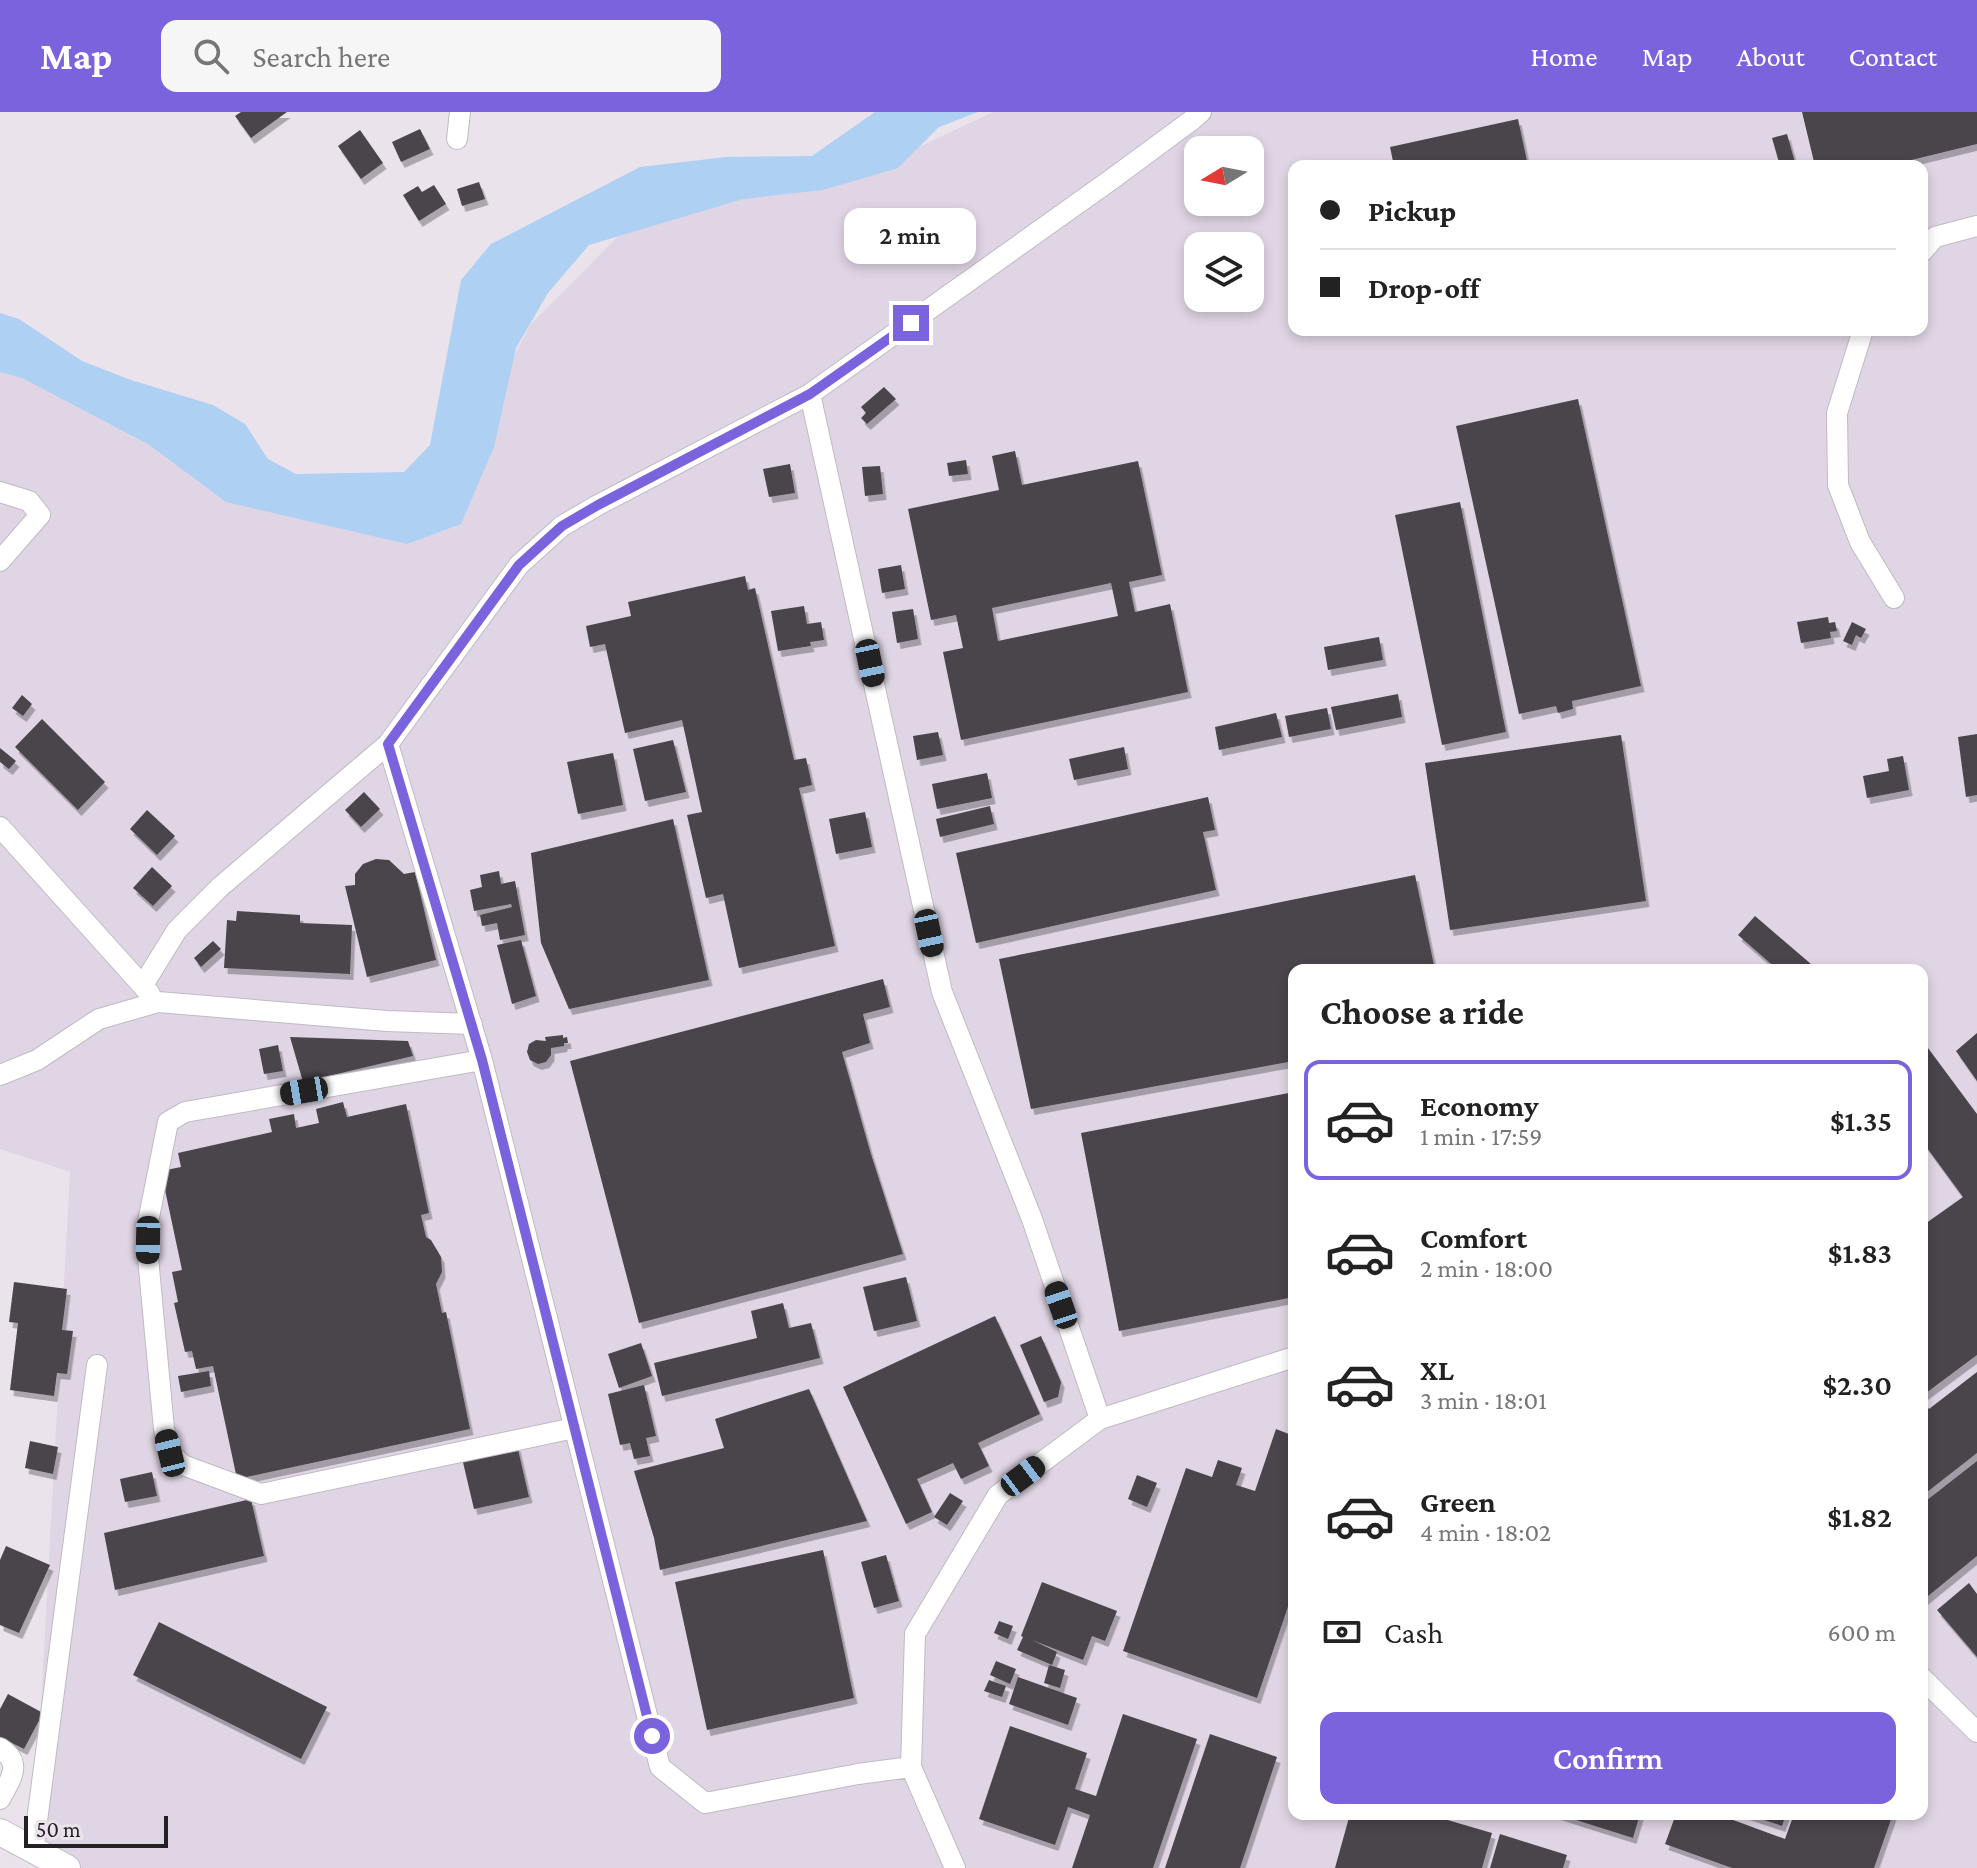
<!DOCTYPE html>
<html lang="en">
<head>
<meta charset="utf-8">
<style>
  :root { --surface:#fff; --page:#f6f6f6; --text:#222; --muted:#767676; --line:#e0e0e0; --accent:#7c63de }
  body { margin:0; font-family:"Crimson Pro",serif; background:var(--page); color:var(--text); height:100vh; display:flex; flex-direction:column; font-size:30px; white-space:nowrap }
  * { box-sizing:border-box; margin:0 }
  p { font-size:26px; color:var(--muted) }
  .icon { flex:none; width:44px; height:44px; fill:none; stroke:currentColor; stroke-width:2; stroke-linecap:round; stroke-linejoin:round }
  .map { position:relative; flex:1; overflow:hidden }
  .side { position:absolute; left:1288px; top:852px; width:640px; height:856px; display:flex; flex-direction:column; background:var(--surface); border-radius:16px; box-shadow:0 4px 12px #0003 }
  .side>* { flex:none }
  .top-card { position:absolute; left:1288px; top:48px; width:640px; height:176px; border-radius:16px; box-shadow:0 4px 12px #0003; display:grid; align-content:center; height:176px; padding:0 32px; background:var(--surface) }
  .needle { width:52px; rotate:260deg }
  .buttons { position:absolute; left:1184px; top:24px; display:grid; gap:16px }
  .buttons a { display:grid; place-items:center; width:80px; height:80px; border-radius:16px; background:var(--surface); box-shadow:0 4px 12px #0003; font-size:40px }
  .scale { position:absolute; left:24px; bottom:20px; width:144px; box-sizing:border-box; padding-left:8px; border:4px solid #242124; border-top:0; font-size:22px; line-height:28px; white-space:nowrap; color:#242124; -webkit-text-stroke:6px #eae3ec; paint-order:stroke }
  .end { position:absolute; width:36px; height:36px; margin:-18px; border:10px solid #7c63de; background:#fff; box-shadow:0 0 0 4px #fff }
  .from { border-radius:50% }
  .bubble { position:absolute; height:56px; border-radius:16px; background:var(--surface); box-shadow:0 4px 12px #0003; font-size:26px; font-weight:600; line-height:56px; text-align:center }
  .car { position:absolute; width:24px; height:48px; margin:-24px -12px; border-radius:10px; box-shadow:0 0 6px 2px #0007; background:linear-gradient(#222 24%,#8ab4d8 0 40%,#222 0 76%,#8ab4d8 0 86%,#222 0) }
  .top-card b { display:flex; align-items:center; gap:28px; height:76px; font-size:30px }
  .top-card b+b { border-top:2px solid var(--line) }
  .top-card i { width:20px; height:20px; background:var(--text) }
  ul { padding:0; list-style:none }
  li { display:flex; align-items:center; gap:24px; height:120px; margin:0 16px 12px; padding:0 16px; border:4px solid transparent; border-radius:16px }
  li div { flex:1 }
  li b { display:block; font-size:30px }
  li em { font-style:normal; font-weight:600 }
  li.active { border-color:var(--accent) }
  li>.icon { width:72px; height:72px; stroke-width:1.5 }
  h2 { padding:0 32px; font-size:36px; line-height:96px }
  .pay { display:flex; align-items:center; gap:20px; height:88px; padding:0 32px; font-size:30px }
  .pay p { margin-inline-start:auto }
  .action { display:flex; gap:16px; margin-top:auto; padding:16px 32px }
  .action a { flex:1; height:92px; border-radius:16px; background:var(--accent); color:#fff; font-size:32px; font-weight:600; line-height:92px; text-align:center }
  header { display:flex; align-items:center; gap:48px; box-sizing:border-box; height:112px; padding:0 40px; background:var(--accent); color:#fff }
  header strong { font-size:38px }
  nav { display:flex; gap:44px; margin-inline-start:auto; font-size:28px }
  .search { width:560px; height:72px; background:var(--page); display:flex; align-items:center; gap:20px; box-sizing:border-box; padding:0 28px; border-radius:16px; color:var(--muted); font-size:30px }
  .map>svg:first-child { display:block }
  .built { fill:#e0d5e4; fill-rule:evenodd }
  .water { fill:#add0f3 }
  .building { fill:#4a454c; fill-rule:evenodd; filter:url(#shadow) }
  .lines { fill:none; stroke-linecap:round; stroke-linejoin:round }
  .minor-casing { stroke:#c0bac3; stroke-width:22 }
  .major-casing { stroke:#c0bac3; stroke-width:28 }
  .minor { stroke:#fff; stroke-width:20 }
  .major { stroke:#fff; stroke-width:26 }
  .route { stroke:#7c63de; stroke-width:10 }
</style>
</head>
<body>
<header>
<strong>Map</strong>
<div class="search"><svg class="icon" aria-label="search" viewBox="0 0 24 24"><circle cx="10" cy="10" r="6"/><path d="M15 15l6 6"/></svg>Search here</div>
<nav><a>Home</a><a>Map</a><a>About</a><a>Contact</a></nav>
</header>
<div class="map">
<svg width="1977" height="1756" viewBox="0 0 1977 1756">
  <defs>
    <filter id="shadow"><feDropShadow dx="3.5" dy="6" stdDeviation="0" flood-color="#0004"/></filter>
  </defs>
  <rect width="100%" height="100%" fill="#eae3ec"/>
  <path class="built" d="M 993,0 L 1977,0 L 1977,1756 L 68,1756 L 33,1739 L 70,1060 L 0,1037 L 0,237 L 304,390 L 434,403 L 530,213 L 654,88 L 838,73 ZM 1198,38 L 1250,38 L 1250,90 L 1198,90 ZM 1294,54 L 1922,54 L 1922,218 L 1294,218 ZM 1198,134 L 1250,134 L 1250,186 L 1198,186 ZM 1294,858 L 1922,858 L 1922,1702 L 1294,1702 Z"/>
  <path class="water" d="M 875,0 L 978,0 L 939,15 L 898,56 L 823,78 L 743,87 L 589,133 L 548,181 L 516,236 L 494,335 L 461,412 L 407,432 L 226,390 L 148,332 L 22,266 L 0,260 L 0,201 L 19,207 L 82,249 L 131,268 L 213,293 L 245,312 L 268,347 L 296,362 L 404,360 L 430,333 L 461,168 L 491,132 L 640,55 L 726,45 L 812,44 Z"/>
  <path class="building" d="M 241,0 L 287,0 L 251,26 L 235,4 Z
    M 1802,0 L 1977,0 L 1977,32 L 1887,54 L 1815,54 Z
    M 1518,7 L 1528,54 L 1394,54 L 1390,35 Z
    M 420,17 L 430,37 L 401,50 L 392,30 Z
    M 360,18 L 383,51 L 361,67 L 338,34 Z
    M 1787,22 L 1796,54 L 1780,54 L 1772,26 Z
    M 479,70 L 485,87 L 462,94 L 457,77 Z
    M 434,73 L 446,92 L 419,109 L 403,83 L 418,74 L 422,80 Z
    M 884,275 L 896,287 L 867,312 L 861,306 L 866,301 L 861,295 Z
    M 1578,287 L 1641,574 L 1572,589 L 1573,597 L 1558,601 L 1556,594 L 1519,602 L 1456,314 Z
    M 1015,339 L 1022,373 L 1138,349 L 1162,463 L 1129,470 L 1135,500 L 1170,492 L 1188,580 L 961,628 L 943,540 L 963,536 L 956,503 L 931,508 L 908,397 L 999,378 L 992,344 ZM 1111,471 L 1118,504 L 998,529 L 992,496 Z
    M 966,348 L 968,362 L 949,364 L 947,351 Z
    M 790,352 L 795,381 L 769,385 L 763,357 Z
    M 880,354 L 883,382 L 865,384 L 862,355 Z
    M 1460,390 L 1506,620 L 1442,633 L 1395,403 Z
    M 901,453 L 905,477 L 882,481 L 878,457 Z
    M 745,464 L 748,478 L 755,476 L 794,648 L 806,646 L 812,673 L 799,676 L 835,834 L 739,856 L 723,782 L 706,786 L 687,703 L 702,700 L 682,608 L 625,621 L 605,532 L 590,535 L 586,514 L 631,504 L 628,490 Z
    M 804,494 L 807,512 L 821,510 L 824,528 L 810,530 L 811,534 L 778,539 L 771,499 Z
    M 913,497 L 918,527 L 897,531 L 892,500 Z
    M 1828,505 L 1829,511 L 1835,510 L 1837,519 L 1830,520 L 1831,526 L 1801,531 L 1797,510 Z
    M 1852,510 L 1866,517 L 1861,526 L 1856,523 L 1852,533 L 1843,529 Z
    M 1379,525 L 1383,548 L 1328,558 L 1324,535 Z
    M 1398,582 L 1402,605 L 1336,618 L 1331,595 Z
    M 22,583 L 32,592 L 23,604 L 12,596 Z
    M 1327,596 L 1331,617 L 1289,625 L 1285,604 Z
    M 1276,601 L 1282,625 L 1219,638 L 1215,615 Z
    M 42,607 L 105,670 L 78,698 L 15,635 Z
    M 938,620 L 943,643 L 917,648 L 913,624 Z
    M 1977,622 L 1977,683 L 1966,685 L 1958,625 Z
    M 1621,623 L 1646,789 L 1450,818 L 1425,651 Z
    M 673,628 L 686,680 L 645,689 L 633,637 Z
    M 1124,635 L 1128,657 L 1074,668 L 1069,647 Z
    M 0,636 L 16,649 L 9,657 L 0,650 Z
    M 613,641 L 623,693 L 578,702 L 567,650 Z
    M 1903,644 L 1909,678 L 1867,686 L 1863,664 L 1889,659 L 1887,647 Z
    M 987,661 L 992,686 L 937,697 L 932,672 Z
    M 364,680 L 380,697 L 361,715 L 345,698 Z
    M 1208,685 L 1215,718 L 1203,720 L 1216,778 L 976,831 L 956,741 Z
    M 990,694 L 994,712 L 940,725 L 936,707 Z
    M 147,698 L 175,724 L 157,743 L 130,717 Z
    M 865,700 L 872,735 L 836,742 L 829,707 Z
    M 673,707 L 709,868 L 569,897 L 541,831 L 531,741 Z
    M 376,747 L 389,748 L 404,762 L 415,760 L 436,848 L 367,865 L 345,774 L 355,773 L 355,762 L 363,752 Z
    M 152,755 L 172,774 L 153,794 L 133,776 Z
    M 499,759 L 501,772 L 515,769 L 525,823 L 500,828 L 497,811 L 482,814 L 480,803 L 512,795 L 511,792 L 474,799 L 470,778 L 482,775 L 480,763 Z
    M 1415,763 L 1435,858 L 1294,858 L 1294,949 L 1031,997 L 999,847 Z
    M 237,799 L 300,803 L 300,811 L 352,813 L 350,862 L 224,856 L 227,808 L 236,809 Z
    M 1755,804 L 1811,852 L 1806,858 L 1778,858 L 1738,823 Z
    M 521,828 L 536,884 L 512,892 L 497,833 Z
    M 213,829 L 221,837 L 201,855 L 194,846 Z
    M 883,867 L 890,895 L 863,902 L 870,931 L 842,940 L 870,1039 L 903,1142 L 639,1211 L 570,949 Z
    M 1977,921 L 1977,969 L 1956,939 Z
    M 563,923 L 563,926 L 567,925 L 568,931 L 564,931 L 564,934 L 551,936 L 551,943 L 546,950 L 538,952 L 530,948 L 527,940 L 529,932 L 536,928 L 546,929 L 545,925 Z
    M 290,925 L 408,929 L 413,944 L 303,970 Z
    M 1925,932 L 1977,1002 L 1977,1243 L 1922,1284 L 1922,1114 L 1963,1085 L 1922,1029 L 1922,934 Z
    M 278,933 L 283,959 L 264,962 L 259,937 Z
    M 1294,980 L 1294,1185 L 1119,1219 L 1081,1021 Z
    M 343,990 L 347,1005 L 406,992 L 429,1101 L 421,1103 L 426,1125 L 431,1128 L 441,1145 L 442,1160 L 436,1172 L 442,1201 L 446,1200 L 470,1317 L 237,1367 L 213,1254 L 196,1257 L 192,1239 L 185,1240 L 174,1191 L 178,1190 L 172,1160 L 182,1158 L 161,1059 L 181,1055 L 178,1041 L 272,1020 L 269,1007 L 294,1002 L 296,1016 L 319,1011 L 316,997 Z
    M 906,1165 L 917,1209 L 874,1219 L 863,1175 Z
    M 14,1170 L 67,1177 L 62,1218 L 73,1219 L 67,1262 L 57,1261 L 54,1284 L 10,1278 L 18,1211 L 9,1210 Z
    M 783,1191 L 789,1216 L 811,1211 L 820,1246 L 662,1284 L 654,1251 L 757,1226 L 751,1199 Z
    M 995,1204 L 1040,1302 L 978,1331 L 989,1354 L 961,1367 L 953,1351 L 917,1367 L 932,1400 L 906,1412 L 843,1275 Z
    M 1041,1224 L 1061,1270 L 1058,1285 L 1044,1290 L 1020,1233 Z
    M 641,1231 L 652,1264 L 619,1276 L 608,1242 Z
    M 209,1259 L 211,1274 L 181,1280 L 178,1264 Z
    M 1977,1260 L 1977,1341 L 1922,1384 L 1922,1288 L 1929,1297 Z
    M 644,1273 L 656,1324 L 646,1326 L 650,1344 L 634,1347 L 630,1331 L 620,1333 L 608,1282 Z
    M 809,1277 L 867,1409 L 660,1458 L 654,1426 L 634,1359 L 724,1336 L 715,1307 Z
    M 1276,1317 L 1294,1324 L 1294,1477 L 1257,1586 L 1123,1539 L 1186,1356 L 1212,1365 L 1218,1348 L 1242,1356 L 1236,1373 L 1255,1379 Z
    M 30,1329 L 58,1335 L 53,1362 L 25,1356 Z
    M 517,1333 L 529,1385 L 474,1397 L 462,1346 Z
    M 1977,1349 L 1977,1444 L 1922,1489 L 1922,1392 Z
    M 152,1360 L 157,1384 L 125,1390 L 120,1367 Z
    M 1137,1363 L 1157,1371 L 1147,1395 L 1128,1387 Z
    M 950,1381 L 963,1389 L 947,1413 L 934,1405 Z
    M 251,1387 L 264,1444 L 115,1478 L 104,1421 Z
    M 6,1434 L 50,1453 L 19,1521 L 0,1513 L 0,1448 Z
    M 823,1438 L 854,1586 L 707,1618 L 675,1470 Z
    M 886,1443 L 899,1489 L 874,1496 L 861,1450 Z
    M 1042,1470 L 1117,1499 L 1105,1529 L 1092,1524 L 1083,1548 L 1032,1528 L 1057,1540 L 1052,1553 L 1017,1538 L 1023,1525 L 1021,1524 Z
    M 1969,1471 L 1977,1482 L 1977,1545 L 1937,1498 Z
    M 999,1509 L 1013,1514 L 1008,1527 L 994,1521 Z
    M 159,1510 L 327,1595 L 301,1647 L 133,1563 Z
    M 996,1549 L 1016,1557 L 1010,1572 L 990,1563 Z
    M 1049,1553 L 1065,1558 L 1060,1576 L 1044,1571 Z
    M 1018,1565 L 1077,1586 L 1068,1613 L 1009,1592 Z
    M 989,1568 L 1006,1574 L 1002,1585 L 984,1579 Z
    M 8,1582 L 43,1601 L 24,1637 L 0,1625 L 0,1597 Z
    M 1123,1602 L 1197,1627 L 1153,1756 L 1072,1756 L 1090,1703 L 1068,1695 L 1055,1733 L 979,1707 L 1010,1614 L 1087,1641 L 1075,1677 L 1096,1684 Z
    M 1210,1622 L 1277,1645 L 1240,1756 L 1165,1756 Z
    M 1350,1702 L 1427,1702 L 1492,1721 L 1482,1756 L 1335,1756 Z
    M 1557,1702 L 1640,1702 L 1633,1726 Z
    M 1676,1702 L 1717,1702 L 1785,1727 L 1794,1702 L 1893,1702 L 1874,1756 L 1732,1756 L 1665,1732 Z
    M 1746,1702 L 1786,1702 L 1782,1714 Z
    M 1500,1722 L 1567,1743 L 1563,1756 L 1490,1756 Z"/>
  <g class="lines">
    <defs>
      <path id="minor" d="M 457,27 L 460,0
        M 1922,140 L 1935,125 L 1977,114
        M 1863,218 L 1837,301 L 1838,373 L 1860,430 L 1894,486
        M 810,282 L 942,880 L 1032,1107 L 1100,1307
        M 0,380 L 29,389 L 40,403 L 0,449
        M 388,632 L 482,948 L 660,1655 L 705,1691 L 858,1662 L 911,1655
        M 0,715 L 150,882
        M 143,873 L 177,818 L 220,775 L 388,632 L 519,453 L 562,414 L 598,393 L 810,282 L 1112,67 L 1192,8 L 1201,0
        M 482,948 L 185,1000 L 168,1010 L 148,1110 L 148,1146 L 164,1317 L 170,1341 L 183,1353 L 261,1382 L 574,1316
        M 0,963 L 37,948 L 99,907 L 158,890 L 387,909 L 472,912
        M 1922,1566 L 1977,1620
        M 0,1636 C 24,1651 10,1668 0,1687
        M 33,1739 L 97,1253
        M 955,1756 L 911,1655 L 915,1522 L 998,1383 L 1100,1307 L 1294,1245"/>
      <path id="major" d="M 0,1720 L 67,1756"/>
    </defs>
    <use href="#minor" class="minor-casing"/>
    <use href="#major" class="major-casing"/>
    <use href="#minor" class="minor"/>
    <use href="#major" class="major"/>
  </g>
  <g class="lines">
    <path class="route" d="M 652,1624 L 482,948 L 388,632 L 519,453 L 562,414 L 598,393 L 810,282 L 911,211"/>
  </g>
</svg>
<div class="buttons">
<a><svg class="needle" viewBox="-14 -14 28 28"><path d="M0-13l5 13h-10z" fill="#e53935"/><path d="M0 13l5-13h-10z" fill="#767676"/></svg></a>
<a><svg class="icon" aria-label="layers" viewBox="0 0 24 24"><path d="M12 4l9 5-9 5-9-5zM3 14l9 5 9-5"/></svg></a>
</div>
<div class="scale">50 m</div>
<i class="end from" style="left:652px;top:1624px"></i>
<i class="end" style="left:911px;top:211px"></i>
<div class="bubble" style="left:844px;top:96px;width:132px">2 min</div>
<i class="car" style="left:870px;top:551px;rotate:168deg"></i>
<i class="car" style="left:929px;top:821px;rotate:168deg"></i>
<i class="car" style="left:304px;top:979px;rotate:260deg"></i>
<i class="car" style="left:148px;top:1128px;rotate:181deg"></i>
<i class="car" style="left:1061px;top:1193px;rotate:341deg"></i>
<i class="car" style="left:170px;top:1341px;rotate:346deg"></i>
<i class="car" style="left:1023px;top:1364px;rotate:53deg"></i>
<div class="top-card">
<b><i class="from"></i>Pickup</b>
<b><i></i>Drop-off</b>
</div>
<section class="side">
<h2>Choose a ride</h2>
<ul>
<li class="active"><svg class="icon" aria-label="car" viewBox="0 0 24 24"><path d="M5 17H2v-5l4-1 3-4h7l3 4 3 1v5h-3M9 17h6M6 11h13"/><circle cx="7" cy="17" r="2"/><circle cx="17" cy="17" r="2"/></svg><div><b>Economy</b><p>1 min · 17:59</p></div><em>$1.35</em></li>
<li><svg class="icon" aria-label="car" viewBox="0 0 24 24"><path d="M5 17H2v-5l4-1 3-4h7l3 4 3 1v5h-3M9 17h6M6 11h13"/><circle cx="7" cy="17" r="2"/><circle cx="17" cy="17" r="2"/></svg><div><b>Comfort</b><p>2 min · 18:00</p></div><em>$1.83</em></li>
<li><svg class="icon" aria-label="car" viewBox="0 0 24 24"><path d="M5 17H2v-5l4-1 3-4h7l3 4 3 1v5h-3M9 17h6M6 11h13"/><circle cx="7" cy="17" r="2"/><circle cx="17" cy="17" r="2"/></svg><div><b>XL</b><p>3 min · 18:01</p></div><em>$2.30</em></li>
<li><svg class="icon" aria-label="car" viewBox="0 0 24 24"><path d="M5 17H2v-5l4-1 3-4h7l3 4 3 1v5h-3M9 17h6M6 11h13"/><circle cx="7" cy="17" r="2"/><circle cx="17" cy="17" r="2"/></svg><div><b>Green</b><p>4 min · 18:02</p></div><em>$1.82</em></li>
</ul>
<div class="pay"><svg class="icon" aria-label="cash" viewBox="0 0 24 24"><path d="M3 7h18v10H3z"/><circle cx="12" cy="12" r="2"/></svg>Cash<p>600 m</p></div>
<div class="action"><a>Confirm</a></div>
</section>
</div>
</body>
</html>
